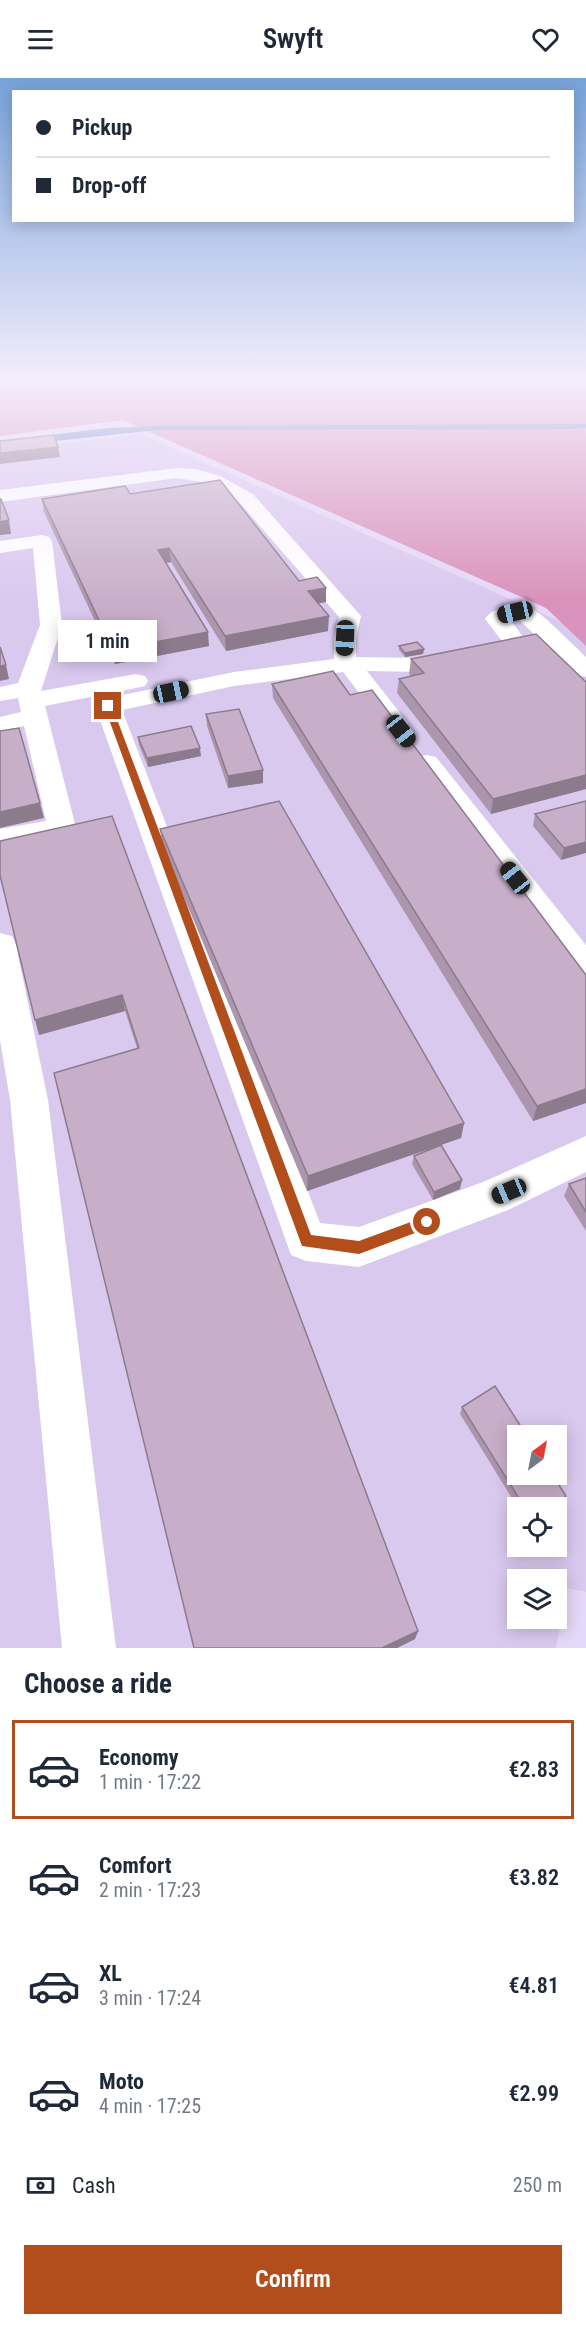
<!DOCTYPE html>
<html lang="en">
<head>
<meta charset="utf-8">
<style>
  :root { --surface:#fff; --page:#f2f2f3; --text:#1f2937; --muted:#747a83; --line:#e0e1e3; --accent:#b24e1c }
  body { margin:0; font-family:"Roboto Condensed",sans-serif; background:var(--page); color:var(--text); height:100vh; display:flex; flex-direction:column; font-size:22px; white-space:nowrap }
  * { box-sizing:border-box; margin:0 }
  p { font-size:20px; color:var(--muted) }
  .icon { flex:none; width:33px; height:33px; fill:none; stroke:currentColor; stroke-width:2; stroke-linecap:round; stroke-linejoin:round }
  .map { position:relative; height:1570px; overflow:hidden }
  .drawer { display:flex; flex-direction:column; background:var(--surface); flex:1 }
  .drawer>* { flex:none }
  .hud { position:absolute; left:12px; top:12px; width:562px; height:132px; border-radius:0px; box-shadow:0 3px 15px #0003; display:grid; align-content:center; height:132px; padding:0 24px; background:var(--surface) }
  .needle { width:39px; rotate:32deg }
  .fabs { position:absolute; left:507px; top:1347px; display:grid; gap:12px }
  .fabs a { display:grid; place-items:center; width:60px; height:60px; border-radius:0px; background:var(--surface); box-shadow:0 3px 15px #0003; font-size:30px }
  .end { position:absolute; width:27px; height:27px; margin:-14px; border:8px solid #b24e1c; background:#fff; box-shadow:0 0 0 3px #fff }
  .from { border-radius:50% }
  .bubble { position:absolute; height:42px; border-radius:0px; background:var(--surface); box-shadow:0 3px 15px #0003; font-size:20px; font-weight:600; line-height:42px; text-align:center }
  .car { position:absolute; width:18px; height:36px; margin:-18px -9px; border-radius:8px; box-shadow:0 0 4px 2px #0007; background:linear-gradient(#222 24%,#8ab4d8 0 40%,#222 0 76%,#8ab4d8 0 86%,#222 0) }
  .hud b { display:flex; align-items:center; gap:21px; height:57px; font-size:22px }
  .hud b+b { border-top:2px solid var(--line) }
  .hud i { width:15px; height:15px; background:var(--text) }
  ul { padding:0; list-style:none }
  li { display:flex; align-items:center; gap:18px; height:99px; margin:0 12px 9px; padding:0 12px; border:3px solid transparent; border-radius:0px }
  li div { flex:1 }
  li b { display:block; font-size:22px }
  li em { font-style:normal; font-weight:600 }
  li.current { border-color:var(--accent) }
  li>.icon { width:54px; height:54px; stroke-width:1.5 }
  h2 { padding:0 24px; font-size:27px; line-height:72px }
  .pay { display:flex; align-items:center; gap:15px; height:66px; padding:0 24px; font-size:22px }
  .pay p { margin-inline-start:auto }
  .action { display:flex; gap:12px; margin-top:auto; padding:12px 24px }
  .action a { flex:1; height:69px; border-radius:0px; background:var(--accent); color:#fff; font-size:24px; font-weight:600; line-height:69px; text-align:center }
  header { display:flex; justify-content:space-between; align-items:center; height:78px; padding:0 24px; background:var(--surface); font-size:27px; font-weight:600 }
  .map>svg:first-child { display:block }
  .built { fill:#dac9ef; fill-rule:evenodd }
  .forest { fill:#da93bc }
  .water { fill:#6b86c5 }
  .lines { fill:none; stroke-linecap:round; stroke-linejoin:round }
  .minor { fill:#fff; fill-rule:evenodd }
  .wall { fill:#ac96ad }
  .shaded-wall { fill:#8c7a8d }
  .building { fill:#c8afc9; stroke:#8c7a8d; stroke-width:1.5 }
  .route { fill:#b24e1c }
</style>
</head>
<body>
<header><svg class="icon" aria-label="menu" viewBox="0 0 24 24"><path d="M4 6h16M4 12h16M4 18h16"/></svg>Swyft<svg class="icon" aria-label="heart" viewBox="0 0 24 24"><path d="M12 20l-8-8c-3-5 5-10 8-4 3-6 11-1 8 4z"/></svg></header>
<div class="map">
<svg width="586" height="1570" viewBox="0 0 586 1570">
  <rect width="100%" height="100%" fill="#e6d8f8"/>
  <path class="built" d="M 141,356 L 586,555 L 586,1514 L 567,1510 L 556,1570 L 0,1570 L 0,373 ZM 518,1358 L 556,1358 L 556,1396 L 518,1396 ZM 518,1430 L 556,1430 L 556,1468 L 518,1468 ZM 518,1502 L 556,1502 L 556,1540 L 518,1540 Z"/>
  <path class="forest" d="M 0,301 L 586,301 L 586,568 L 546,530 L 123,342 L 0,358 Z"/>
  <path class="water" d="M 586,346 L 586,350 L 569,351 L 157,352 L 0,369 L 0,363 L 109,350 L 159,348 Z"/>
  <g class="lines">
    <path class="minor" d="M 177,390 L 196,391 L 220,398 L 253,416 L 361,538 L 356,560 L 356,579 L 422,580 L 502,563 L 485,541 C 494,527 518,524 533,531 C 544,537 575,569 586,579 L 586,599 L 578,597 L 519,542 L 510,541 L 529,567 L 525,572 L 422,594 L 367,593 L 408,645 L 404,650 L 395,653 L 386,650 L 343,594 L 234,608 L 122,632 L 320,1145 L 359,1149 L 483,1104 L 586,1058 L 586,1094 L 508,1132 L 359,1189 L 306,1183 L 291,1177 L 95,628 L 99,623 L 108,620 L 234,594 L 334,581 L 334,560 L 339,539 L 239,424 L 207,405 L 177,400 L 0,424 L 0,412 Z
      M 42,457 L 49,459 L 52,463 L 62,547 L 41,613 L 136,596 L 145,598 L 148,603 L 145,608 L 136,610 L 45,628 L 76,750 L 72,757 L 0,771 L 0,751 L 46,743 L 24,648 L 0,655 L 0,639 L 21,634 L 18,620 L 0,623 L 0,609 L 18,605 L 40,547 L 33,470 L 0,475 L 0,463 Z
      M 427,677 L 436,679 L 586,867 L 586,904 L 574,900 L 418,691 L 414,685 L 418,679 Z
      M 0,855 L 12,858 L 16,867 L 48,1022 L 116,1570 L 62,1570 L 10,1022 L 0,962 Z"/>
  </g>
  <path class="wall" d="M 130,416 L 299,503 L 326,510 L 326,524 L 318,525 L 328,553 L 226,573 L 171,484 L 165,485 L 209,568 L 115,586 L 44,434 L 42,421 Z
    M 399,568 L 424,571 L 423,576 L 405,579 L 399,572 Z
    M 411,581 L 586,604 L 586,711 L 491,736 L 397,615 L 399,601 L 411,598 L 409,596 Z
    M 272,606 L 350,617 L 586,897 L 586,1025 L 533,1043 L 273,620 Z
    M 206,636 L 263,705 L 228,710 L 207,648 Z
    M 138,659 L 201,678 L 148,689 L 139,667 Z
    M 586,723 L 561,782 L 533,748 L 535,736 Z
    M 112,738 L 418,1553 L 415,1561 L 397,1570 L 194,1570 L 137,970 L 125,933 L 39,957 Z
    M 160,751 L 464,1045 L 461,1060 L 307,1113 L 162,767 Z
    M 414,1078 L 460,1111 L 433,1122 L 412,1086 Z
    M 586,1100 L 586,1153 L 564,1118 L 569,1106 Z
    M 462,1329 L 562,1424 L 554,1430 L 518,1430 L 460,1336 Z"/>
  <path class="shaded-wall" d="M 58,369 L 60,379 L 0,386 L 0,375 Z
    M 9,442 L 11,456 L 0,457 L 0,444 Z
    M 169,470 L 171,484 L 159,486 L 158,472 Z
    M 326,510 L 326,524 L 308,527 L 308,513 Z
    M 329,538 L 328,553 L 226,573 L 225,558 Z
    M 208,554 L 209,568 L 115,586 L 113,572 Z
    M 424,571 L 423,576 L 405,579 L 405,575 Z
    M 6,587 L 9,601 L 0,603 L 0,588 Z
    M 200,670 L 201,678 L 148,689 L 147,680 Z
    M 263,692 L 263,705 L 228,710 L 228,698 Z
    M 586,697 L 586,711 L 491,736 L 493,721 Z
    M 40,725 L 44,740 L 0,750 L 0,734 Z
    M 586,764 L 586,775 L 561,782 L 564,770 Z
    M 122,917 L 125,933 L 39,957 L 35,942 Z
    M 586,1011 L 586,1025 L 533,1043 L 537,1028 Z
    M 464,1045 L 461,1060 L 307,1113 L 308,1098 Z
    M 462,1102 L 460,1111 L 433,1122 L 434,1114 Z
    M 566,1418 L 562,1424 L 554,1430 L 549,1430 Z
    M 418,1553 L 415,1561 L 397,1570 L 382,1570 Z"/>
  <path class="building" d="M 54,357 L 58,369 L 0,375 L 0,363 Z
    M 220,402 L 299,503 L 317,499 L 326,510 L 308,513 L 329,538 L 225,558 L 169,470 L 158,472 L 208,554 L 113,572 L 42,421 L 125,408 L 130,416 Z
    M 0,421 L 1,421 L 9,442 L 0,444 Z
    M 536,556 L 586,604 L 586,697 L 493,721 L 399,601 L 424,595 L 411,581 Z
    M 417,564 L 424,571 L 405,575 L 399,568 Z
    M 0,569 L 6,587 L 0,588 Z
    M 333,593 L 350,617 L 372,612 L 586,897 L 586,1011 L 537,1028 L 272,606 Z
    M 239,631 L 263,692 L 228,698 L 206,636 Z
    M 191,648 L 200,670 L 147,680 L 138,659 Z
    M 19,650 L 40,725 L 0,734 L 0,653 Z
    M 279,723 L 464,1045 L 308,1098 L 160,751 Z
    M 586,723 L 586,764 L 564,770 L 535,736 Z
    M 112,738 L 418,1553 L 382,1570 L 194,1570 L 54,995 L 139,970 L 122,917 L 35,942 L 0,797 L 0,763 Z
    M 441,1067 L 462,1102 L 434,1114 L 414,1078 Z
    M 586,1100 L 586,1134 L 569,1106 Z
    M 495,1308 L 527,1358 L 518,1358 L 518,1396 L 552,1396 L 566,1418 L 549,1430 L 525,1430 L 462,1329 Z"/>
  <linearGradient id="sky" x2="0" y2="1"><stop stop-color="#76a2da"/><stop offset="0.58" stop-color="#f4edfc"/><stop offset="1" stop-color="#f4edfc" stop-opacity="0"/></linearGradient>
  <rect width="586" height="521" fill="url(#sky)"/>
  <path class="route" d="M 108,626 L 112,628 L 311,1157 L 359,1163 L 427,1138 L 431,1140 L 433,1144 L 431,1149 L 359,1176 L 302,1168 L 104,628 Z"/>
</svg>
<div class="fabs">
<a><svg class="needle" viewBox="-14 -14 28 28"><path d="M0-13l5 13h-10z" fill="#e53935"/><path d="M0 13l5-13h-10z" fill="#747a83"/></svg></a>
<a><svg class="icon" aria-label="locate" viewBox="0 0 24 24"><circle cx="12" cy="12" r="6"/><path d="M12 2v4M12 18v4M2 12h4M18 12h4"/></svg></a>
<a><svg class="icon" aria-label="layers" viewBox="0 0 24 24"><path d="M12 4l9 5-9 5-9-5zM3 14l9 5 9-5"/></svg></a>
</div>
<i class="end from" style="left:427px;top:1144px"></i>
<i class="end" style="left:108px;top:628px"></i>
<div class="bubble" style="left:58px;top:542px;width:99px">1 min</div>
<i class="car" style="left:515px;top:534px;rotate:257deg"></i>
<i class="car" style="left:345px;top:560px;rotate:182deg"></i>
<i class="car" style="left:171px;top:614px;rotate:78deg"></i>
<i class="car" style="left:401px;top:653px;rotate:142deg"></i>
<i class="car" style="left:515px;top:800px;rotate:322deg"></i>
<i class="car" style="left:509px;top:1113px;rotate:247deg"></i>
<div class="hud">
<b><i class="from"></i>Pickup</b>
<b><i></i>Drop-off</b>
</div>
</div>
<section class="drawer">
<h2>Choose a ride</h2>
<ul>
<li class="current"><svg class="icon" aria-label="car" viewBox="0 0 24 24"><path d="M5 17H2v-5l4-1 3-4h7l3 4 3 1v5h-3M9 17h6M6 11h13"/><circle cx="7" cy="17" r="2"/><circle cx="17" cy="17" r="2"/></svg><div><b>Economy</b><p>1 min · 17:22</p></div><em>€2.83</em></li>
<li><svg class="icon" aria-label="car" viewBox="0 0 24 24"><path d="M5 17H2v-5l4-1 3-4h7l3 4 3 1v5h-3M9 17h6M6 11h13"/><circle cx="7" cy="17" r="2"/><circle cx="17" cy="17" r="2"/></svg><div><b>Comfort</b><p>2 min · 17:23</p></div><em>€3.82</em></li>
<li><svg class="icon" aria-label="car" viewBox="0 0 24 24"><path d="M5 17H2v-5l4-1 3-4h7l3 4 3 1v5h-3M9 17h6M6 11h13"/><circle cx="7" cy="17" r="2"/><circle cx="17" cy="17" r="2"/></svg><div><b>XL</b><p>3 min · 17:24</p></div><em>€4.81</em></li>
<li><svg class="icon" aria-label="car" viewBox="0 0 24 24"><path d="M5 17H2v-5l4-1 3-4h7l3 4 3 1v5h-3M9 17h6M6 11h13"/><circle cx="7" cy="17" r="2"/><circle cx="17" cy="17" r="2"/></svg><div><b>Moto</b><p>4 min · 17:25</p></div><em>€2.99</em></li>
</ul>
<div class="pay"><svg class="icon" aria-label="cash" viewBox="0 0 24 24"><path d="M3 7h18v10H3z"/><circle cx="12" cy="12" r="2"/></svg>Cash<p>250 m</p></div>
<div class="action"><a>Confirm</a></div>
</section>
</body>
</html>
